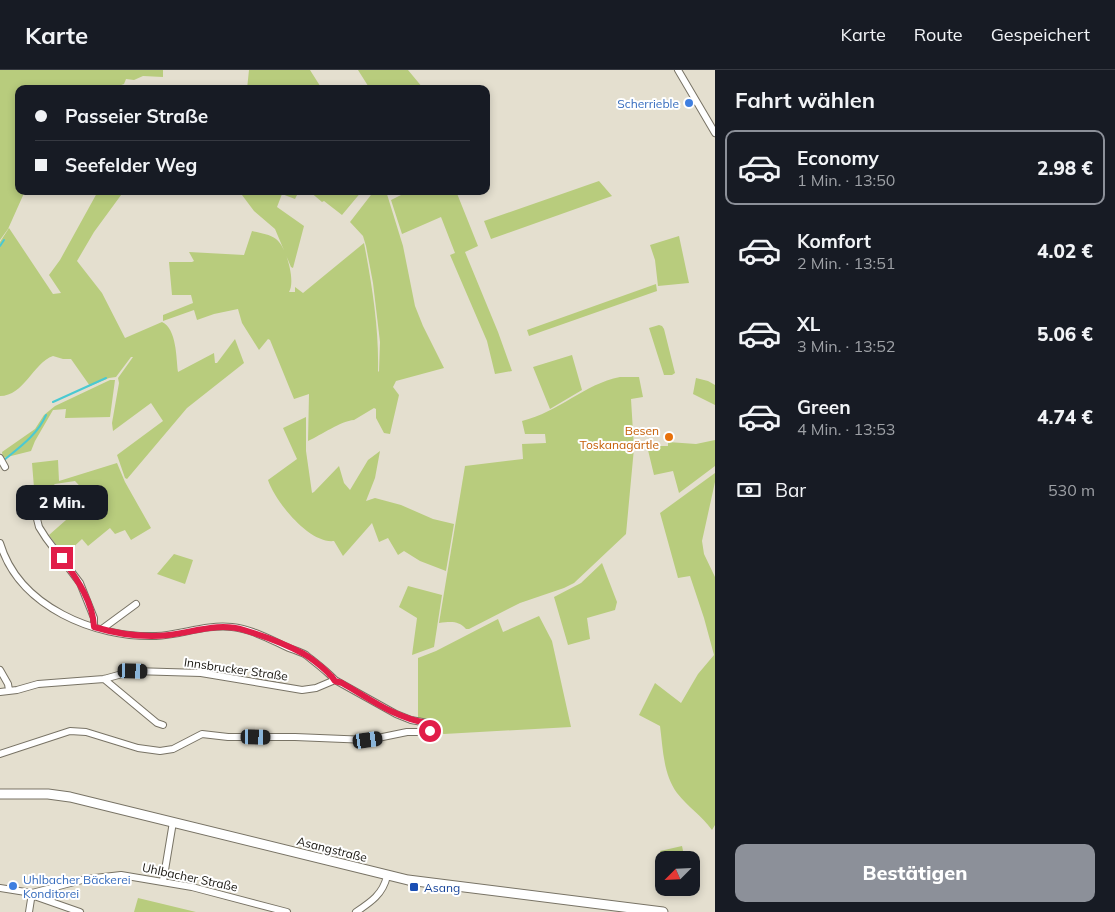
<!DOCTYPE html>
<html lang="de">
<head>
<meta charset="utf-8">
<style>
  :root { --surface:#171b24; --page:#242831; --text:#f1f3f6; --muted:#9ea1a6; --line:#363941; --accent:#8c9099 }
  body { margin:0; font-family:Mulish,sans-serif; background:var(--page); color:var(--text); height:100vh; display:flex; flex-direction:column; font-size:19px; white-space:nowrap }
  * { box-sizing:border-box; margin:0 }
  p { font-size:16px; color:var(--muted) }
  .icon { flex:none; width:28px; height:28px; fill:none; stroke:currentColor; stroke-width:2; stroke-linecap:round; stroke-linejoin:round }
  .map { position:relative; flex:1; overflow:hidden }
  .sheet { display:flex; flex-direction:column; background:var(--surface); width:400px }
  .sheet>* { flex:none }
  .top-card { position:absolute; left:15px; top:15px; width:475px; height:110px; border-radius:10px; box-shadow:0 2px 8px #0003; display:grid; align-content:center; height:110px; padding:0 20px; background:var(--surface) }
  .needle { width:32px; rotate:246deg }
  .controls { position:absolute; left:655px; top:781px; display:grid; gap:10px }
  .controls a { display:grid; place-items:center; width:45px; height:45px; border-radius:10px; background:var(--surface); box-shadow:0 2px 8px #0003; font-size:25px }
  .end { position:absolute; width:22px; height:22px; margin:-11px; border:6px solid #e11d48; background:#fff; box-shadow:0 0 0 2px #fff }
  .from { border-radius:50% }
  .bubble { position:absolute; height:35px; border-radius:10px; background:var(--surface); box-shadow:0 2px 8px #0003; font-size:16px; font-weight:800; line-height:35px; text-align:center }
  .car { position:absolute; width:15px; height:30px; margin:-15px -8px; border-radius:6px; box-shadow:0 0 4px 1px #0007; background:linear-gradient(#222 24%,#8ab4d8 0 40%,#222 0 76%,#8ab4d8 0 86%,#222 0) }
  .top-card b { display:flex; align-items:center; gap:18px; height:48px; font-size:19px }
  .top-card b+b { border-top:1px solid var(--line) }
  .top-card i { width:12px; height:12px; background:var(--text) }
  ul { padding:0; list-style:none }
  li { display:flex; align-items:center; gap:15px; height:75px; margin:0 10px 8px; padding:0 10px; border:2px solid transparent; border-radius:10px }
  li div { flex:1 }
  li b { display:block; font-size:19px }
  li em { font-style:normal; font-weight:800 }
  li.current { border-color:var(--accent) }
  li>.icon { width:45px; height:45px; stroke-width:1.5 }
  h2 { padding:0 20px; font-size:22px; line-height:60px }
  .pay { display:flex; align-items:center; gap:12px; height:55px; padding:0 20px; font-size:19px }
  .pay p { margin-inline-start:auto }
  .cta { display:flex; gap:10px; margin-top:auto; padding:10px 20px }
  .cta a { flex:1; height:58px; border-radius:10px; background:var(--accent); color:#fff; font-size:20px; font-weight:800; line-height:58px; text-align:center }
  header { display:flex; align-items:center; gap:30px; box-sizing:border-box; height:70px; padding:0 25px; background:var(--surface); border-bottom:1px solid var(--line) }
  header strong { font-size:24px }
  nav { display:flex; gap:28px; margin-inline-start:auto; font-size:18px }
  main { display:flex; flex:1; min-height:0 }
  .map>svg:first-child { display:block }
  .green { fill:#b8cc7d }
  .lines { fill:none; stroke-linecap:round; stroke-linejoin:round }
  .stream { stroke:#4ac9d2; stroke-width:2 }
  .street-casing { stroke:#787365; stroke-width:8 }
  .secondary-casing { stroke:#787365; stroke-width:11 }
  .street { stroke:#fff; stroke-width:6 }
  .secondary { stroke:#fff; stroke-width:9 }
  .route { stroke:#e11d48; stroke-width:6 }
  .shop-dot { fill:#3f7fe0; stroke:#fff; stroke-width:2 }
  .food-dot { fill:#e8710a; stroke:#fff; stroke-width:2 }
  .transit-dot { fill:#1a4fb4; stroke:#fff; stroke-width:2 }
  .labels { text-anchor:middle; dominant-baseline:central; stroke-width:4; stroke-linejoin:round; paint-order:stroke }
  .shop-label { font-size:12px; fill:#366cbe; stroke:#fff; text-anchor:end }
  .food-label { font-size:12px; fill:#c56008; stroke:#fff; text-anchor:end }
  .street-label { font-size:12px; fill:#181610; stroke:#fff }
  .transit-label { font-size:12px; fill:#164399; stroke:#fff; text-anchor:start }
</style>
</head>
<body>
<header>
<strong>Karte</strong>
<nav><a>Karte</a><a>Route</a><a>Gespeichert</a></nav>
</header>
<main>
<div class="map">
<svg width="715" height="842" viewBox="0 0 715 842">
  <rect width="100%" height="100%" fill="#e4dfcf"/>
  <path class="green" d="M 0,0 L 163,0 L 163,7 L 143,6 L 134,10 L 126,9 L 124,14 L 110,19 L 19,19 L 19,121 L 25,121 L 8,159 L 0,170 Z
    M 249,0 L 310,0 L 322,19 L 247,19 Z
    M 358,0 L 408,0 L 423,18 L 370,19 Z
    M 599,111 L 612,126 L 491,169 L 484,151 Z
    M 95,121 L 124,121 L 94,162 L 77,191 L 102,223 L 125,268 L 162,252 C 177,259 176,288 178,302 L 214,283 L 215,293 L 217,293 L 235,269 L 244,293 L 187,338 L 127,409 L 125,408 L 117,385 L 163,351 L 151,333 L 113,361 L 112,353 L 119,313 L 118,308 L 133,287 L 131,287 L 116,307 L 109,308 L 90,316 L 71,289 L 63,289 L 53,286 C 33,293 24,326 0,326 L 0,172 L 9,158 L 53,224 L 61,223 L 49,205 L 60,190 L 97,123 Z
    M 239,121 L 299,121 L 295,129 L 282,124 L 277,137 L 304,156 L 293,198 L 291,197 L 275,159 L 254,141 Z
    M 309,121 L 362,121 L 342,145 L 324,131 L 322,132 Z
    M 374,121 L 386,121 L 403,176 L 415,236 L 423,256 L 444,298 L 396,311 L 393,317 L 399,325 L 390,364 L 384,363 L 376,348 L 376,339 L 374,338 L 354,350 C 341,351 321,365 308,371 L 309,324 L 294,329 L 270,270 L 268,269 L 259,280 L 242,253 L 238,239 L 214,244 L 197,250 L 194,240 L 163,251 L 163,245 L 193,233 L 191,225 L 172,225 L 169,192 L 192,192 L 194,191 L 189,182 L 244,185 L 252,161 C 259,163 270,164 276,169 C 286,176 296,211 289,222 L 295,222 L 295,217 L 303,223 L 364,173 C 372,215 379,258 378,301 L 379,302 L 380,272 L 373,213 L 366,176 L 363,166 L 350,152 Z
    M 403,121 L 456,121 L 478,176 L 465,182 L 498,262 L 512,301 L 495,304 L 487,271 L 450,185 L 455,183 L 441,147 L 402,164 L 391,130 L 403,124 Z
    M 679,166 L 689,213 L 658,216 L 655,190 L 650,175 Z
    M 656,214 L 657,221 L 529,266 L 527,260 Z
    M 659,255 L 662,256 L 664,259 L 675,303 L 672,305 L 664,305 L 649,258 Z
    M 572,285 L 582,320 L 550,339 L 533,297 Z
    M 620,307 L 639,307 L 643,327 L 631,329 L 634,378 L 626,464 L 574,513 L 564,518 L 520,533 L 469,559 L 466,559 C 458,550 450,552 439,553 L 465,396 L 523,389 L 522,374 L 546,373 L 545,364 L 525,364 L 522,351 C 559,342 584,314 620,307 Z
    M 696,308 L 708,311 L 715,315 L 715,335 L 693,324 Z
    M 110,310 L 115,310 L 110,347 L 65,348 L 66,339 L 53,340 L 35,371 L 31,381 L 3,388 L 2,382 L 35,359 L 44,345 L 55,336 Z
    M 306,347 L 306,381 L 312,423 L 314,422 L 339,396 L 344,413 L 350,420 L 368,390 L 380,381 L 375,408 L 366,431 L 375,428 L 401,435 L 433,449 L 454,454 L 446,501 L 420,491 L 404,481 L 398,485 L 388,468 L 379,472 L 372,453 L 343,486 L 334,471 C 309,474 275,431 268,410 L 297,389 L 283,358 Z
    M 715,370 L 715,396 L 679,423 L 673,401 L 654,405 L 647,376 L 668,376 L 668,372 L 696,374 Z
    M 58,390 L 59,411 L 117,393 L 125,412 L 151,458 L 131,470 L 125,460 L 115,464 L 110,458 L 88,476 L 82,469 L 64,486 L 49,465 L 91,428 L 75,411 L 55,414 L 35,430 L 32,393 Z
    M 715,403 L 715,412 L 702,471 L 704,484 L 715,507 L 715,755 L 712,760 C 702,746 688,737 677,723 C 663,704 663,678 660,656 L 639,645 L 655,613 L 681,633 L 698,604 L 714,585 L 704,548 L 690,506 L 678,508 L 660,443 Z
    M 174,484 L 193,490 L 185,514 L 157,504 Z
    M 602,493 L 617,532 L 615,540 L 587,548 L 590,569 L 568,575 L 554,527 L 581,513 Z
    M 408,516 L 442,525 L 434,577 L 412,585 L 417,548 L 399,537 Z
    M 539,546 L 552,571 L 571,657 L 444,664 L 435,662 L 433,659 L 418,651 L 418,588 L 436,581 L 498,549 L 503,562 Z
    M 682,776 L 685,790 L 664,790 L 663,811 L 660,781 Z
    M 138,828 L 196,842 L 134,842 Z"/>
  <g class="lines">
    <path class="stream" d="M 0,176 L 4,170
      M 53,332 L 106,308
      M 4,390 C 20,377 38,364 46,345"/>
    <defs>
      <path id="street" d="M 678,0 L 715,63
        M 0,388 L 5,397
        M 36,445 L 39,457 L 46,468 L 80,513 L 94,548 L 94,557
        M 0,473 C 19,537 95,568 156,566 C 181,565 206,554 232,557 C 252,559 271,570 289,578 C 294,580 301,582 306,585 C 316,593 327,601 335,610 L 396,644 L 411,650 L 428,653 L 431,659 L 428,662 L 407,662 L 368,670 L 295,667 L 228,667 L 202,664 L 173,679 L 160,681 L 138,678 L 86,662 L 70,661 L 0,684
        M 102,559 L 136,534
        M 0,600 L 8,614 L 9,620
        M 104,609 L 157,653 L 163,655
        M 0,622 L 17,620 L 38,614 L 104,609 L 133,601 L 201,603 L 302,620 L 316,618 L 335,610
        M 163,812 L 173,752
        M 0,818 L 32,823 L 86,809 L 121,805 L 192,817 L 287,842
        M 32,823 L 37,827 L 80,842
        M 29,842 L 32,823
        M 356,842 C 371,832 383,824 387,806"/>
      <path id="secondary" d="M 0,724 L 48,724 L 70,727 L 408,810 L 663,842"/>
    </defs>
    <use href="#street" class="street-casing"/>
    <use href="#secondary" class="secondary-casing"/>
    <use href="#street" class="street"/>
    <use href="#secondary" class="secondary"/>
  </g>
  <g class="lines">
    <path class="route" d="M 62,488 C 76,508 93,531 94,557 C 118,564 144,568 169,565 C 194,562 219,552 244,560 C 264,566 285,574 304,584 C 311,588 325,599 330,605 C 332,606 334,610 335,611 C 337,612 340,612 342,613 C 370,629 395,648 427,653 L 431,657 L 430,661"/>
  </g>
  <g class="shop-dot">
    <circle cx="689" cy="33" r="5"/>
    <circle cx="13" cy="816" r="5"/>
  </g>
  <circle class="food-dot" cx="669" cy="367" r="5"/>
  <rect class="transit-dot" x="409" y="812" width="10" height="10" rx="2.5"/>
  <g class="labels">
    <g class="shop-label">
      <text x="679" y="33">Scherrieble</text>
      <text x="23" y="809" text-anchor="start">Uhlbacher Bäckerei<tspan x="23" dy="14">Konditorei</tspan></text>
    </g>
    <g class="food-label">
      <text x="659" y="360">Besen<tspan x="659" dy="14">Toskanagärtle</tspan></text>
    </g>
    <g class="street-label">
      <text transform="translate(236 599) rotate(8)">Innsbrucker Straße</text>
      <text transform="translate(332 779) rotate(14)">Asangstraße</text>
      <text transform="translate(190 807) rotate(12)">Uhlbacher Straße</text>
    </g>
    <g class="transit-label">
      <text x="424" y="817">Asang</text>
    </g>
  </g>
</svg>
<div class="controls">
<a><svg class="needle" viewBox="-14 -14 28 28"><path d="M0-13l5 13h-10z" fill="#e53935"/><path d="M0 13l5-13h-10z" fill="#9ea1a6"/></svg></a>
</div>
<i class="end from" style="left:430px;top:661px"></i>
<i class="end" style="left:62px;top:488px"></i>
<div class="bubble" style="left:16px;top:415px;width:92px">2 Min.</div>
<i class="car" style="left:133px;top:601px;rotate:92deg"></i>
<i class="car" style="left:256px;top:667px;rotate:91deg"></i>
<i class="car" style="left:368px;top:670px;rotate:82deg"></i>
<div class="top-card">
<b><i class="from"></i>Passeier Straße</b>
<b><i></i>Seefelder Weg</b>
</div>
</div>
<section class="sheet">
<h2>Fahrt wählen</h2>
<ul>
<li class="current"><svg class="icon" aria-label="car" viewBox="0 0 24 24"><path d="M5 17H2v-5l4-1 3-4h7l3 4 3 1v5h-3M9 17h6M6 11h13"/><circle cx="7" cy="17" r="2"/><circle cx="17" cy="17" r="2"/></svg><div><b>Economy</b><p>1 Min. · 13:50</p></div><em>2.98 €</em></li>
<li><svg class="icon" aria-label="car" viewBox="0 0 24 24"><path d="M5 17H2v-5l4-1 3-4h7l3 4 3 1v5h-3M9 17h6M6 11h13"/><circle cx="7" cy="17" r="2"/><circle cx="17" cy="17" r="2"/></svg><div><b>Komfort</b><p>2 Min. · 13:51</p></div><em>4.02 €</em></li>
<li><svg class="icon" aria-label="car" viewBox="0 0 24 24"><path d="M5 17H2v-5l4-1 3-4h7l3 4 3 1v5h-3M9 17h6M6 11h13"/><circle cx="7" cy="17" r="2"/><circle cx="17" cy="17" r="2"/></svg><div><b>XL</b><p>3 Min. · 13:52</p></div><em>5.06 €</em></li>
<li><svg class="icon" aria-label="car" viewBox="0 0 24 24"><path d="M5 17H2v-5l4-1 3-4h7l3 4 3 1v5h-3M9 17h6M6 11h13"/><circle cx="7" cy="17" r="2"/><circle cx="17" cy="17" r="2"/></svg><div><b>Green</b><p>4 Min. · 13:53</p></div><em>4.74 €</em></li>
</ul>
<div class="pay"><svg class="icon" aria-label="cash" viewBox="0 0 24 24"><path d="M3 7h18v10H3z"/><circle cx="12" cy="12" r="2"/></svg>Bar<p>530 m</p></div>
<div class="cta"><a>Bestätigen</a></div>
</section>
</main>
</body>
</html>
